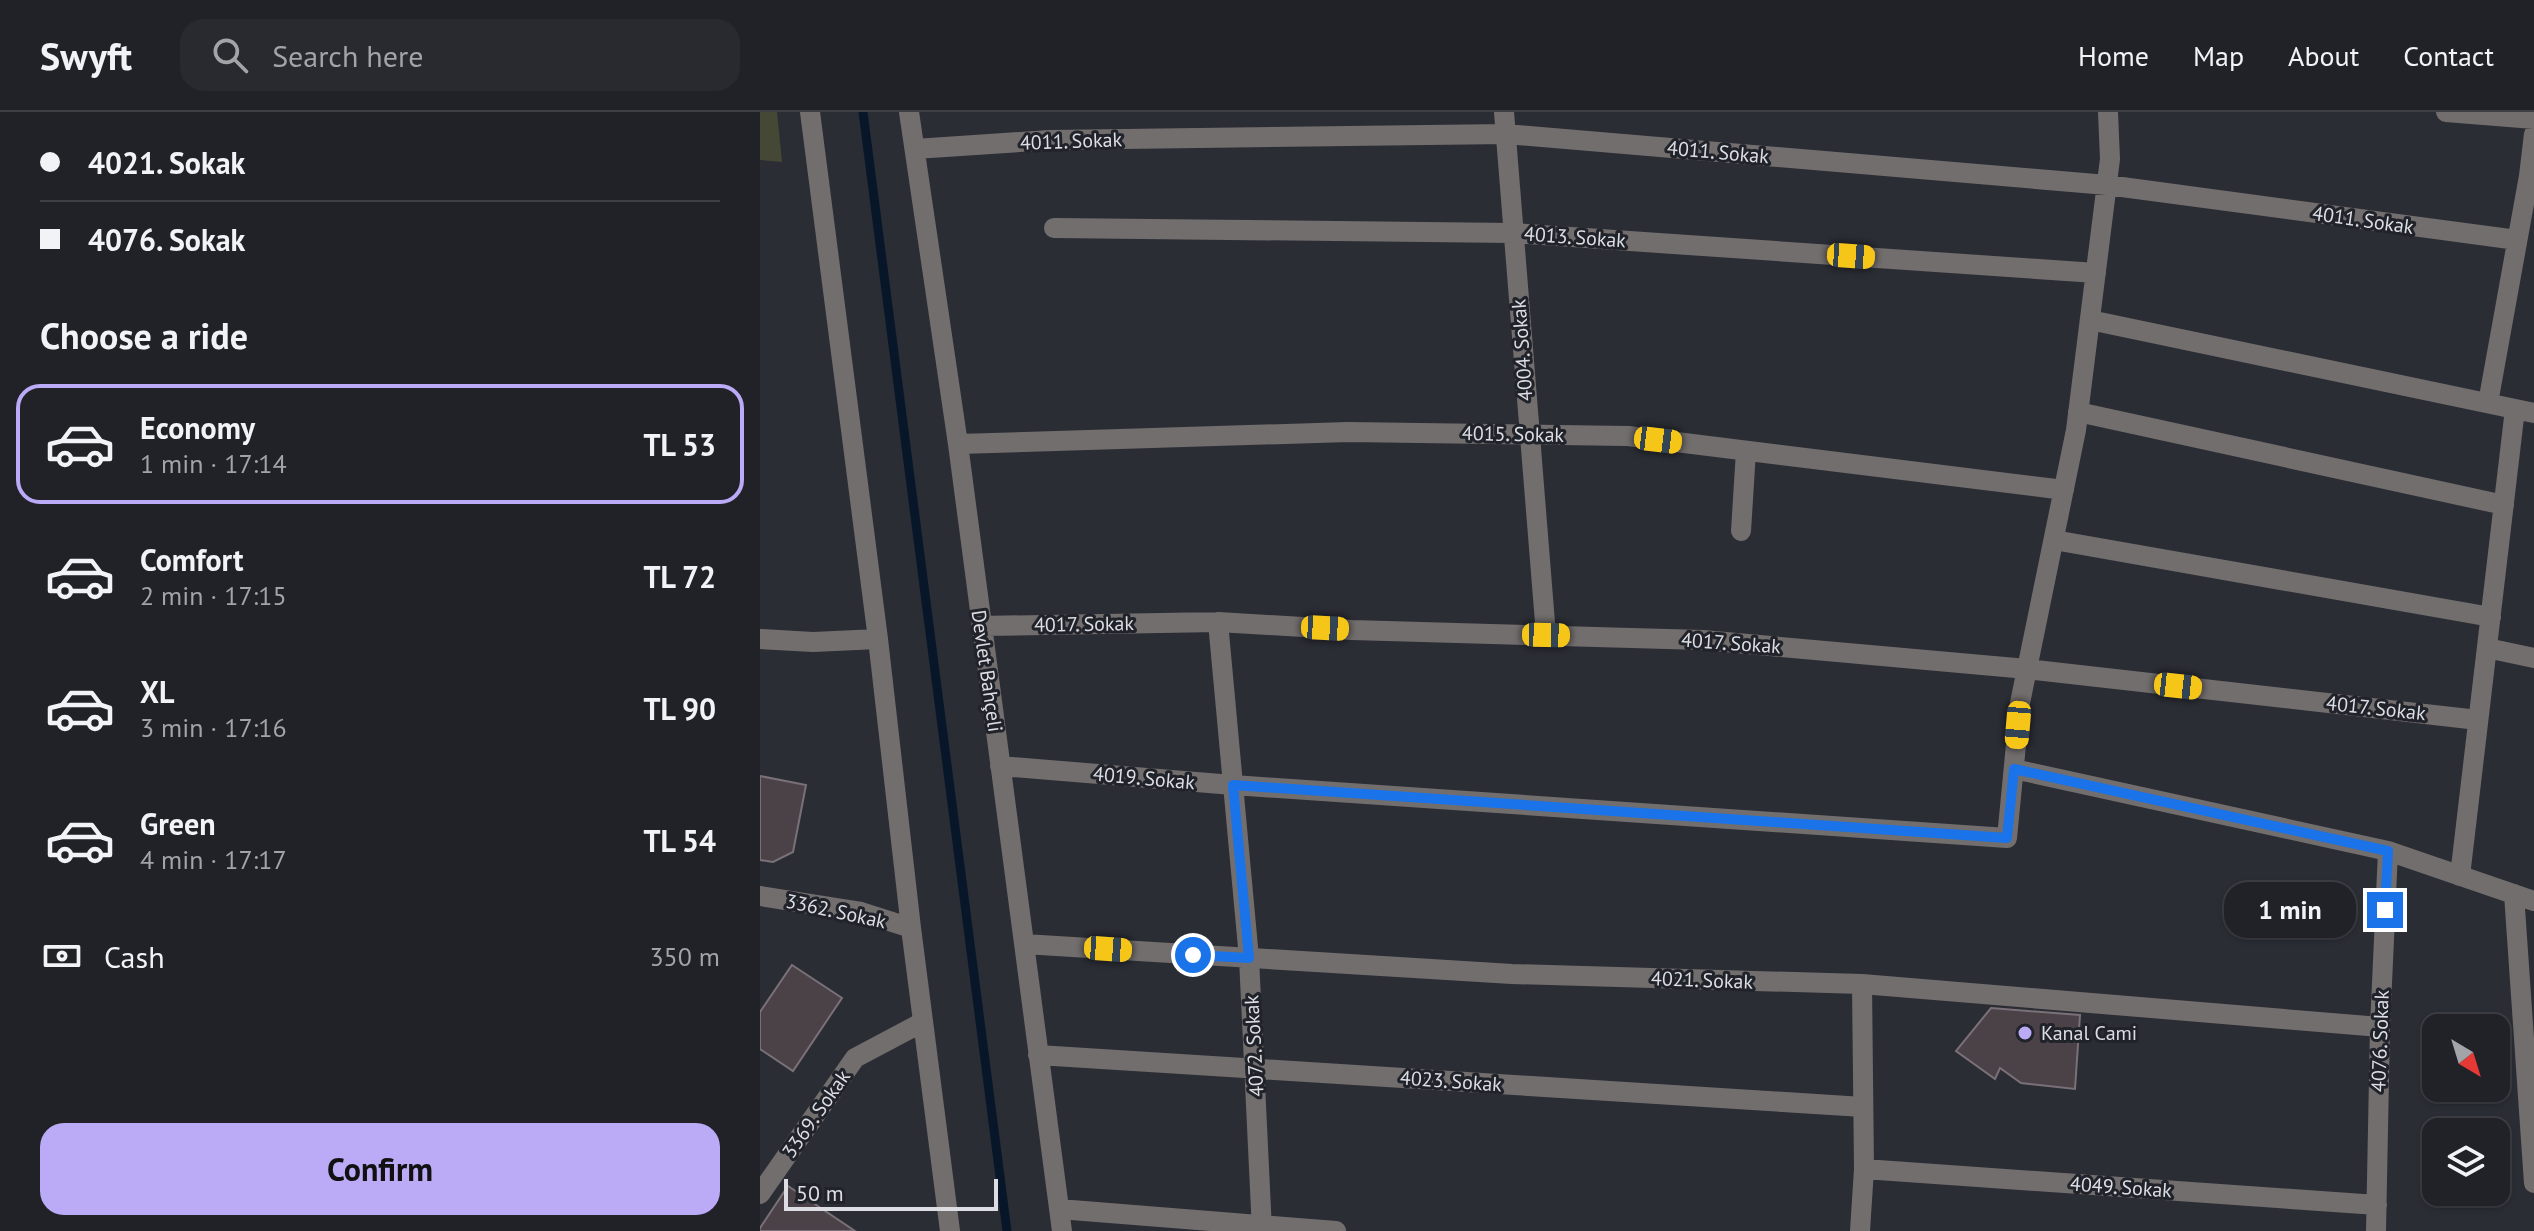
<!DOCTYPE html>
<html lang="en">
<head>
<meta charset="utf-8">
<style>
  :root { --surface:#202228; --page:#282a30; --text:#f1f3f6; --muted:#a2a4a8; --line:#3d3f45; --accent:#bbaaf6 }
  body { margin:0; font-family:"PT Sans",sans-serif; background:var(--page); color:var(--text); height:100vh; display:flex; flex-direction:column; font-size:30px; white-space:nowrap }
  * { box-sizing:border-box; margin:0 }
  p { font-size:26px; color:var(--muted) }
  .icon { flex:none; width:44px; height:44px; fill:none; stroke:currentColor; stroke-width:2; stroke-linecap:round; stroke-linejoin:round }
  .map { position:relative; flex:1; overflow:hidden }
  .sheet { display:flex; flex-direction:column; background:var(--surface); width:760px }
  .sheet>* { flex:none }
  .hud { display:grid; align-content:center; height:176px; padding:0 40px; background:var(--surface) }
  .needle { width:52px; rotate:142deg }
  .buttons { position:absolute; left:1662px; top:902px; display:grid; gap:16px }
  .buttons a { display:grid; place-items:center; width:88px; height:88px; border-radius:16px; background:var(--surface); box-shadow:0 2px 6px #0004,0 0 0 2px var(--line); font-size:40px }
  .scale { position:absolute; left:24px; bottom:20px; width:214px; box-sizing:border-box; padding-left:8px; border:4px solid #dcdee3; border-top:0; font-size:22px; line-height:28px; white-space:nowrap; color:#dcdee3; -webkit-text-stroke:6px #21232b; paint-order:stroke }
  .end { position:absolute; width:36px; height:36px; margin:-18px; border:10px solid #1a73e8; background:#fff; box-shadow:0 0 0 4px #fff }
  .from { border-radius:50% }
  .bubble { position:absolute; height:56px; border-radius:24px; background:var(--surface); box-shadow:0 2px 6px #0004,0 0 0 2px var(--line); font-size:26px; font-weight:700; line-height:56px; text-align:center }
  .car { position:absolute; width:24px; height:48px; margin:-24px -12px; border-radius:10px; box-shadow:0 0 6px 2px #0007; background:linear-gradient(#f5c518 24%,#345 0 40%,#f5c518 0 76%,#345 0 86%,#f5c518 0) }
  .hud b { display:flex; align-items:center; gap:28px; height:76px; font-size:30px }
  .hud b+b { border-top:2px solid var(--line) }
  .hud i { width:20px; height:20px; background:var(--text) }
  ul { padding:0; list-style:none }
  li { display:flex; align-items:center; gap:24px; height:120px; margin:0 16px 12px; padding:0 24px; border:4px solid transparent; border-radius:24px }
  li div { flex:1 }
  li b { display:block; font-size:30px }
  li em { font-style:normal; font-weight:700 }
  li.active { border-color:var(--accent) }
  li>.icon { width:72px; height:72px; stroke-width:1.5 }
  h2 { padding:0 40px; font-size:36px; line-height:96px }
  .pay { display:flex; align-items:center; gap:20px; height:88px; padding:0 40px; font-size:30px }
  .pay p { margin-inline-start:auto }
  .cta { display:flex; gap:16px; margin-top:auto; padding:16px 40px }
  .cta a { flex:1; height:92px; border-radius:24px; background:var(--accent); color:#111; font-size:32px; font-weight:700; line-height:92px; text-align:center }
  header { display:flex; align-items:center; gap:48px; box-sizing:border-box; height:112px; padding:0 40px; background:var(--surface); border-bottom:2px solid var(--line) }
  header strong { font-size:38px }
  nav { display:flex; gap:44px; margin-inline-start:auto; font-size:28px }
  .search { width:560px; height:72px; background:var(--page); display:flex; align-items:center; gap:20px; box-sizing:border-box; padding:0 28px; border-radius:24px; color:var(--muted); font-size:30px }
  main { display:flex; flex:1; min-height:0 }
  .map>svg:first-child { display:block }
  .green { fill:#454834 }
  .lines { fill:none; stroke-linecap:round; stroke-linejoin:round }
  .stream { stroke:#071729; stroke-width:9 }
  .building { fill:#4b4248; stroke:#7a7077; stroke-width:2 }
  .minor { stroke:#736e6e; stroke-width:20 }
  .route { stroke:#1a73e8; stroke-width:10 }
  .poi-dot { fill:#bbaaf6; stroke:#21232b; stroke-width:3 }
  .labels { text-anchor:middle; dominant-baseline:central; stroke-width:6; stroke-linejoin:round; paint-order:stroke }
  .street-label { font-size:20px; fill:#dcdee3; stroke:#21232b }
  .poi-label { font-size:20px; fill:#dcdee3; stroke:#21232b; text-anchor:start }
</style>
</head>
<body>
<header>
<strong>Swyft</strong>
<div class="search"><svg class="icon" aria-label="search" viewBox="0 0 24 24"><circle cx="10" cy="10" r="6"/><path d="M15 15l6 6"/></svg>Search here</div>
<nav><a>Home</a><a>Map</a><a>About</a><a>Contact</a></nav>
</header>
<main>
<section class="sheet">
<div class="hud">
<b><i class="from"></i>4021. Sokak</b>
<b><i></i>4076. Sokak</b>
</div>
<h2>Choose a ride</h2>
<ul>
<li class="active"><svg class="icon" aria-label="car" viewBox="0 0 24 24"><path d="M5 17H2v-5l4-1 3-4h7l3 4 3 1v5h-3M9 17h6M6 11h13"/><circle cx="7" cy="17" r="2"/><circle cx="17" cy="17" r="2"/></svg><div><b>Economy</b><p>1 min · 17:14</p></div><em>TL 53</em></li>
<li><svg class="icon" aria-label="car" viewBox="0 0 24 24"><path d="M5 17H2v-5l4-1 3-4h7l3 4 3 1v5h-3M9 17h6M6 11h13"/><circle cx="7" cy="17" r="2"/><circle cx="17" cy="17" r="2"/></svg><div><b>Comfort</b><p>2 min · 17:15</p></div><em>TL 72</em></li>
<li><svg class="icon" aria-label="car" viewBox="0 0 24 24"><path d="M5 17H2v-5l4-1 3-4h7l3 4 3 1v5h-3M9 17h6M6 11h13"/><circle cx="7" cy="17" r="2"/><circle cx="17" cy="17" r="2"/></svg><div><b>XL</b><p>3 min · 17:16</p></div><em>TL 90</em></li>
<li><svg class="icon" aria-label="car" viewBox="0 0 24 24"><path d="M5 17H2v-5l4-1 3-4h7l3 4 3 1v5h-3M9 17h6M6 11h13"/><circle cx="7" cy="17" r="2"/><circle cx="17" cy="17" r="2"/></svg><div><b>Green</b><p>4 min · 17:17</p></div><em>TL 54</em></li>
</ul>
<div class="pay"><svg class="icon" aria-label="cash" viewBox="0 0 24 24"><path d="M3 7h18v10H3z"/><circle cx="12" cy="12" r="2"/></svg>Cash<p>350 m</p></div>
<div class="cta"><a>Confirm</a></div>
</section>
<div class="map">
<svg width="1774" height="1119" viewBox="0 0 1774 1119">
  <rect width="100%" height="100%" fill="#2b2d35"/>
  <path class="green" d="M 0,0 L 17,0 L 22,50 L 0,48 Z"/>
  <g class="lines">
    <path class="stream" d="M 103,0 L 247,1119"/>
  </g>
  <path class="building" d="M 0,664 L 46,673 L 33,740 L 13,750 L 0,748 Z
    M 32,853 L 82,886 L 33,959 L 0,937 L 0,900 Z
    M 1231,896 L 1320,903 L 1315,977 L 1261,971 L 1240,956 L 1235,967 L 1196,939 Z
    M 28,1074 L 95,1119 L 0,1119 L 0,1116 Z"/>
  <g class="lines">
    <path class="minor" d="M 50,0 L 118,527 L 151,816 L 190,1119
      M 149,0 L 198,332 L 302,1119
      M 744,0 L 786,523
      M 1686,0 L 1774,7
      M 155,37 L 290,28 L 746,22 L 1347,73 L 1757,128
      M 294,116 L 753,121 L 1336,161
      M 1330,208 L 1774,301
      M 1728,291 L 1769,64 L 1774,22
      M 1318,300 L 1744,393
      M 198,332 L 588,320 L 868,324 L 1304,378
      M 981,419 L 986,339
      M 1294,428 L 1731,505
      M 458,510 L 489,846 L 502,1119
      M 221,514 L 458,510 L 592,518 L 943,528 L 1267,557 L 1718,608
      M 0,527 L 53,530 L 118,527
      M 1727,536 L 1774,546
      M 240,654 L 473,673 L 1247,726 L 1260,591 L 1316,318 L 1350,47 L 1348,0
      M 1254,657 L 1628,739 L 1774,789
      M 1700,764 L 1755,297
      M 1754,782 L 1774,1071
      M 0,784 L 101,800 L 151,816
      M 264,832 L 752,862 L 1102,872 L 1620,915
      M 278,943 L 1103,995
      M 1104,1057 L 1617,1093
      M 0,1082 L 95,946 L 163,910
      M 299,1097 L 576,1119
      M 1100,1119 L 1104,1057 L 1102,872
      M 1616,1119 L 1620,915 L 1628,739"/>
  </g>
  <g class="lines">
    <path class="route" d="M 433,843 L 489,846 L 473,673 L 1247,726 L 1254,657 L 1628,739 L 1625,798"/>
  </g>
  <circle class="poi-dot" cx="1265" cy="921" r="8"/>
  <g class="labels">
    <g class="street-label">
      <text transform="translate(311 29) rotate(-2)">4011. Sokak</text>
      <text transform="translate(958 40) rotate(5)">4011. Sokak</text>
      <text transform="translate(1603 108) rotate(8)">4011. Sokak</text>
      <text transform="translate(815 125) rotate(4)">4013. Sokak</text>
      <text transform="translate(762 238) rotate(-94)">4004. Sokak</text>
      <text transform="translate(753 322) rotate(1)">4015. Sokak</text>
      <text transform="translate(324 512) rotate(-1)">4017. Sokak</text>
      <text transform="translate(971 531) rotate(4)">4017. Sokak</text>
      <text transform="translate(227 559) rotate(82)">Devlet Bahçeli</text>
      <text transform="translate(1616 596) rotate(6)">4017. Sokak</text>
      <text transform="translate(384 666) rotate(5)">4019. Sokak</text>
      <text transform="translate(76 799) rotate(12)">3362. Sokak</text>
      <text transform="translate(942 868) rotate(2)">4021. Sokak</text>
      <text transform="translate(1620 929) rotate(-88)">4076. Sokak</text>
      <text transform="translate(494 934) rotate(-93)">4072. Sokak</text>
      <text transform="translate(691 969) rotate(4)">4023. Sokak</text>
      <text transform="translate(56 1002) rotate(-55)">3369. Sokak</text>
      <text transform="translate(1361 1075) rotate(4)">4049. Sokak</text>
    </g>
    <g class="poi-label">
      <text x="1281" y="921">Kanal Cami</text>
    </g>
  </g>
</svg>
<div class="buttons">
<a><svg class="needle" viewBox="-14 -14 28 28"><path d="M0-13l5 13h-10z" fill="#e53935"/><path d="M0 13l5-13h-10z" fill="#a2a4a8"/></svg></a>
<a><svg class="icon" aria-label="layers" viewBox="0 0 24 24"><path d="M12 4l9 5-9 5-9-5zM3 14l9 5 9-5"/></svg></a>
</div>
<div class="scale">50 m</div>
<i class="end from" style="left:433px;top:843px"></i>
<i class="end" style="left:1625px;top:798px"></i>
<div class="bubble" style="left:1464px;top:770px;width:132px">1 min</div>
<i class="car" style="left:1091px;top:144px;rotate:94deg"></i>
<i class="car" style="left:898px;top:328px;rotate:97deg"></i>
<i class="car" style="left:565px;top:516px;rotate:93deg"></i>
<i class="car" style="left:786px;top:523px;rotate:91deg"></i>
<i class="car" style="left:1418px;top:574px;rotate:96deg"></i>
<i class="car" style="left:1258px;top:613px;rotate:185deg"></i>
<i class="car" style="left:348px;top:837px;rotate:94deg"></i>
</div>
</main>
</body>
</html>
